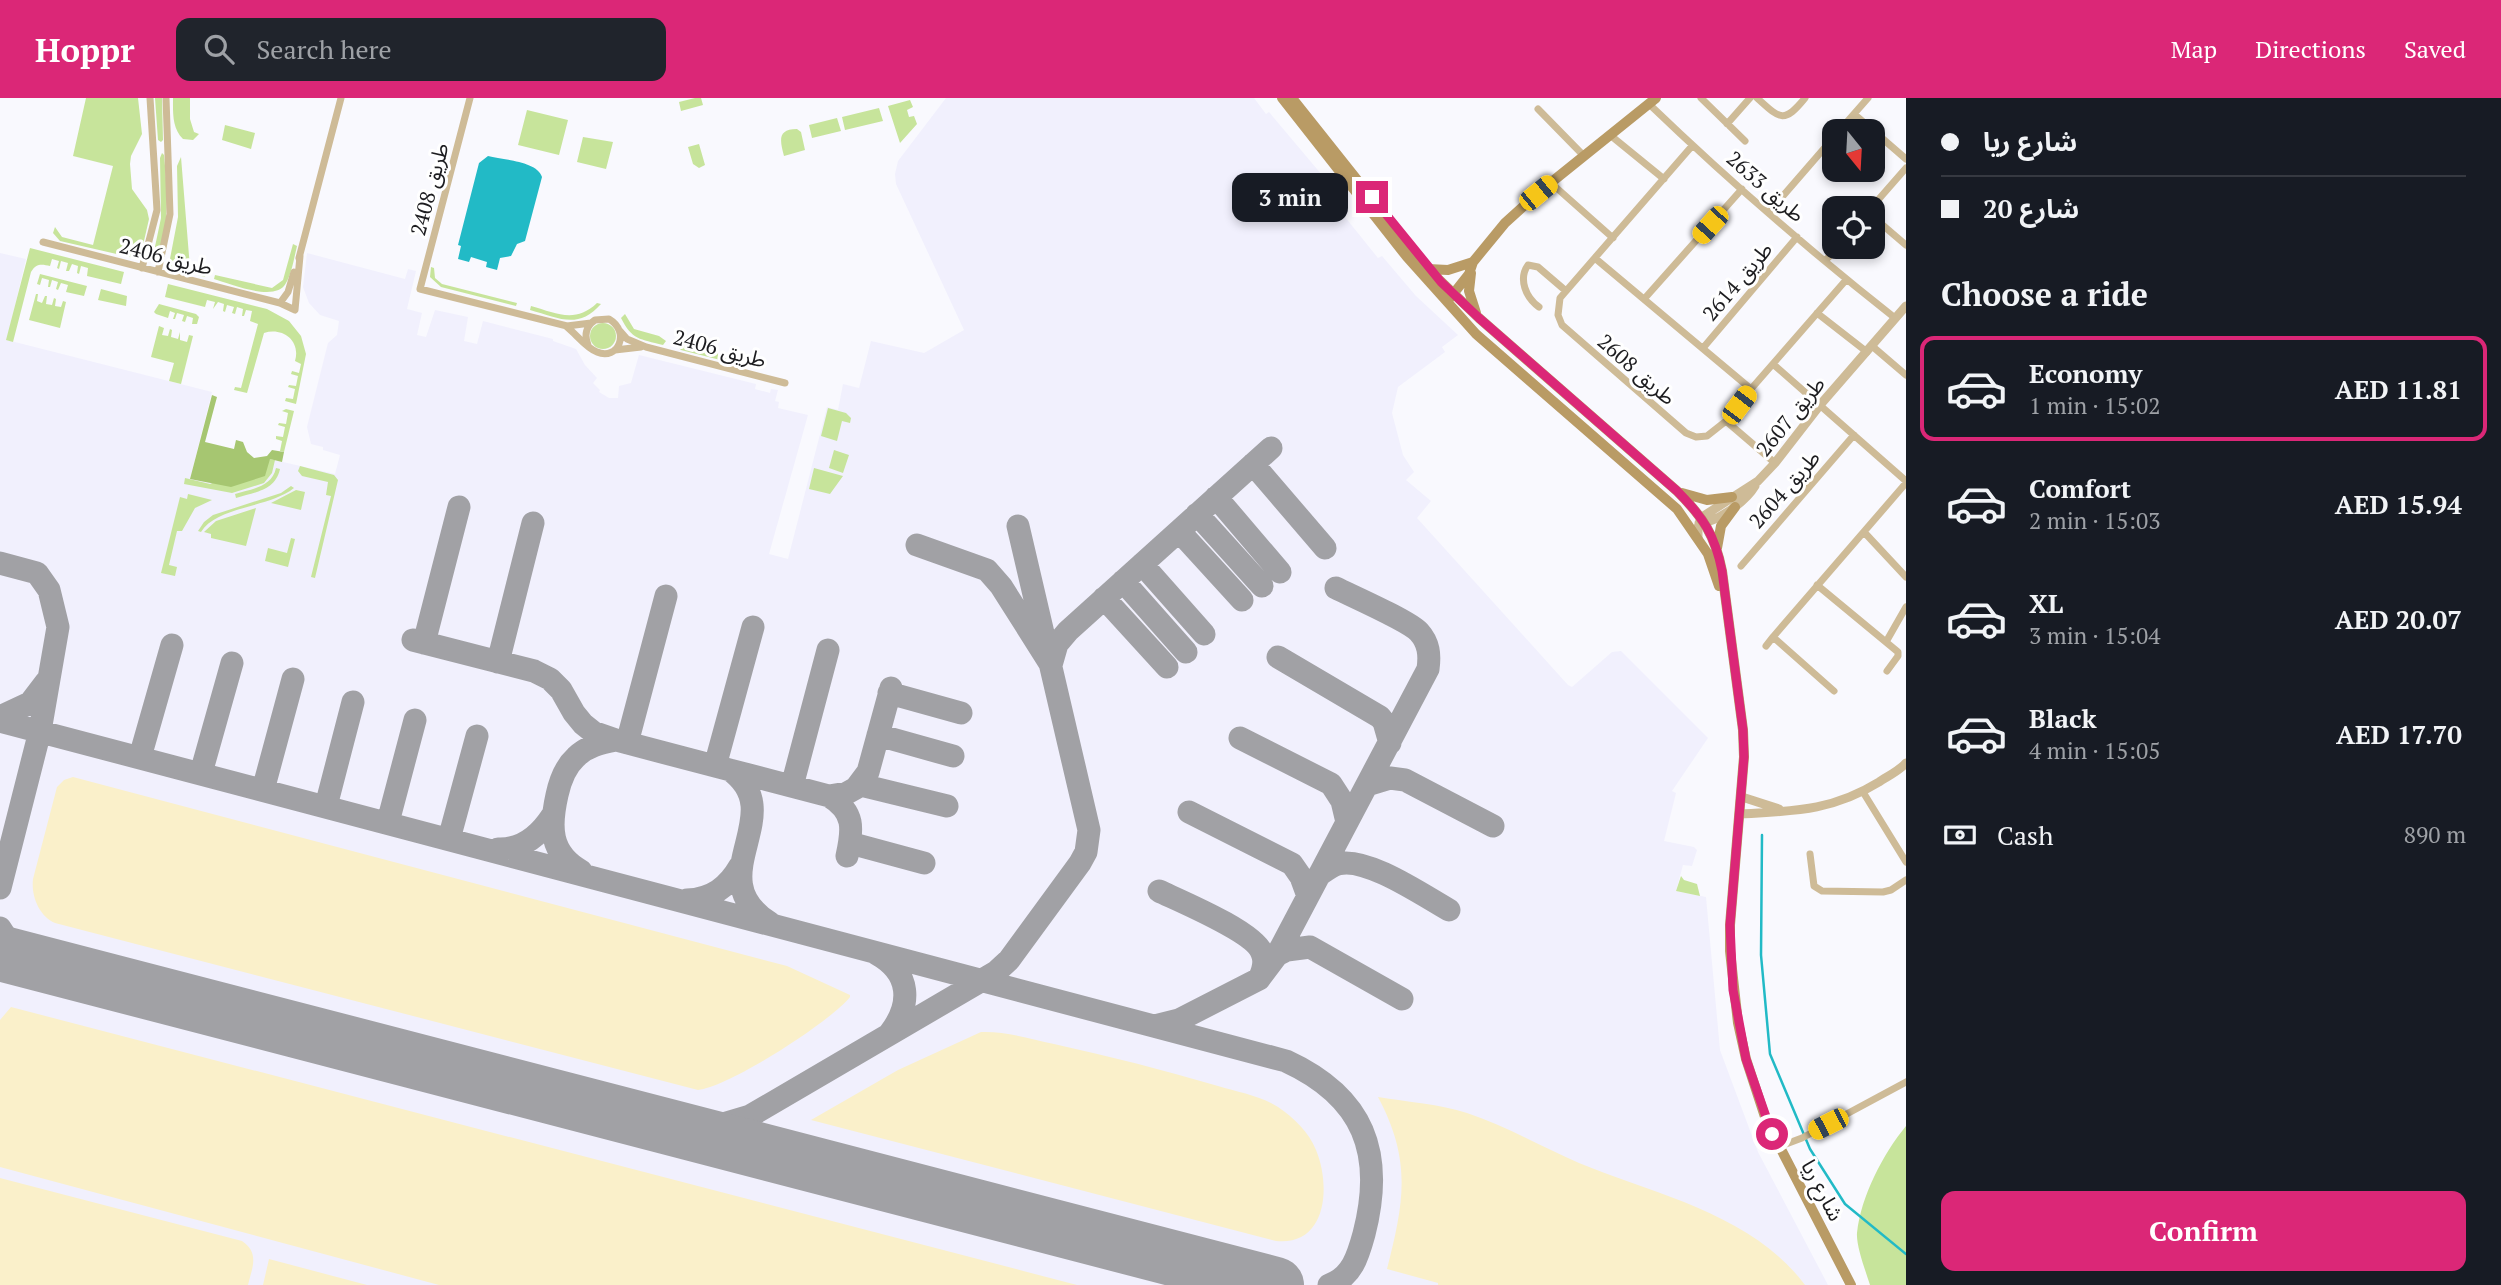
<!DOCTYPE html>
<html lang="en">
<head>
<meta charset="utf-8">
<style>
  :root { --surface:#171b24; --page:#20242c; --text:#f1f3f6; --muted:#9ea1a6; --line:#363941; --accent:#db2777 }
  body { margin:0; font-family:"PT Serif","Noto Sans Arabic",serif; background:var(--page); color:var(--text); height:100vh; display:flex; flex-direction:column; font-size:26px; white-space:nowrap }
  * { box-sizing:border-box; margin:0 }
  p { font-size:23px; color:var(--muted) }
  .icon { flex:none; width:38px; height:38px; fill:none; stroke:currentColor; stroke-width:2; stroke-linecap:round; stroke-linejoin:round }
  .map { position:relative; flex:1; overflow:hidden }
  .side { display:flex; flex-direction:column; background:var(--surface); width:595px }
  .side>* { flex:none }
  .hud { display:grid; align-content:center; height:154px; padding:0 35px; background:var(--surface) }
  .needle { width:46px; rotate:162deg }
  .buttons { position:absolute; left:1822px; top:21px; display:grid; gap:14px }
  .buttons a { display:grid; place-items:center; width:63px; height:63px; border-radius:14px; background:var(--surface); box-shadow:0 4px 10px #0003; font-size:35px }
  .end { position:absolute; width:32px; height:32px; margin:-16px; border:9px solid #db2777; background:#fff; box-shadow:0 0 0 4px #fff }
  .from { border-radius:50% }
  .bubble { position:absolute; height:49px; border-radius:14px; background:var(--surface); box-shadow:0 4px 10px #0003; font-size:23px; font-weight:800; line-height:49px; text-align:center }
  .car { position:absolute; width:21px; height:42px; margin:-21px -10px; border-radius:9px; box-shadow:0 0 5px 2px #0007; background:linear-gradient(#f5c518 24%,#345 0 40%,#f5c518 0 76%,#345 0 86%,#f5c518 0) }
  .hud b { display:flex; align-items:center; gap:24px; height:66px; font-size:26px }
  .hud b+b { border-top:2px solid var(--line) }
  .hud i { width:18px; height:18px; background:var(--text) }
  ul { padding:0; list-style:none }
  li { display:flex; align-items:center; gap:21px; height:105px; margin:0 14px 10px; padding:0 21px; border:4px solid transparent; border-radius:14px }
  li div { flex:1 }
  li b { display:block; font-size:26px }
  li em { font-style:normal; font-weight:800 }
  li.active { border-color:var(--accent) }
  li>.icon { width:63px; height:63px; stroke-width:1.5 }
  h2 { padding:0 35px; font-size:32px; line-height:84px }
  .pay { display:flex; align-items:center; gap:18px; height:77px; padding:0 35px; font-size:26px }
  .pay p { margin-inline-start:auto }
  .action { display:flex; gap:14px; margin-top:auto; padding:14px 35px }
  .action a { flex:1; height:80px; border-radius:14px; background:var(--accent); color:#fff; font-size:28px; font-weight:800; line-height:80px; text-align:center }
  header { display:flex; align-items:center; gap:42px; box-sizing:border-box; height:98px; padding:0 35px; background:var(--accent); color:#fff }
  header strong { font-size:33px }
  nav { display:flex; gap:38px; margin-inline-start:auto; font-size:24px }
  .search { width:490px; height:63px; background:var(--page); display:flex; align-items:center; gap:18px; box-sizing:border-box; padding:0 24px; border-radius:14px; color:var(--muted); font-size:26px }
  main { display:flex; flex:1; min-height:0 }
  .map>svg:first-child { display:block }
  .built { fill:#f1f0fd }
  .green { fill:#c7e49b }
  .forest { fill:#a6c671 }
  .sand { fill:#faf0ca }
  .water { fill:#22bac6 }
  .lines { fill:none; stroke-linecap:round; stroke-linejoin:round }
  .stream { stroke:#22bac6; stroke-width:2.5 }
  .taxiway { stroke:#a1a1a5; stroke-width:23 }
  .runway { stroke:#a1a1a5; stroke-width:56 }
  .minor { stroke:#cebb97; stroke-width:7 }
  .tertiary { stroke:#cebb97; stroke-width:9 }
  .secondary { stroke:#b99b65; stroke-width:10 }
  .route { stroke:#db2777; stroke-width:9 }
  .labels { text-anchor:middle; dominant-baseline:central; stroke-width:6; stroke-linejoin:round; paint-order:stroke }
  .street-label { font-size:21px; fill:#1d1d20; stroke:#fff }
</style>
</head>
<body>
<header>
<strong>Hoppr</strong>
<div class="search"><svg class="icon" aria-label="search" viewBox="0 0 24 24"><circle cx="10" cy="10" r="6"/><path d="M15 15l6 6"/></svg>Search here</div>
<nav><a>Map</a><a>Directions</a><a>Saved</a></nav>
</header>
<main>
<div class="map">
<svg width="1906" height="1187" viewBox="0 0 1906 1187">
  <rect width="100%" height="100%" fill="#f9f9fe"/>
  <path class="built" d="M 946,0 L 1254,0 L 1266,16 L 1269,14 L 1338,96 L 1348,116 L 1345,119 L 1378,160 L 1382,158 L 1416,198 L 1458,237 L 1442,249 L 1445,254 L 1398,289 L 1392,315 L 1403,357 L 1414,374 L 1406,382 L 1431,403 L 1417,420 L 1568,587 L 1572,589 L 1612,554 L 1621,553 L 1708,640 L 1672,693 L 1676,695 L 1664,743 L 1694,749 L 1697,752 L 1692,768 L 1683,767 L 1676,793 L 1706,799 L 1720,952 L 1758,1054 L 1828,1187 L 0,1187 L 0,155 L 26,161 L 7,242 L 212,294 L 190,381 L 211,384 L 270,361 L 335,376 L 340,357 L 323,352 L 323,349 L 311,346 L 307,329 L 328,245 L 337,237 L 339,223 L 320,217 L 309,205 L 303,189 L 307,155 L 405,181 L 408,171 L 416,173 L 407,211 L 422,215 L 417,237 L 426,239 L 435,212 L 468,219 L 464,243 L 477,246 L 483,223 L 553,241 L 553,243 L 576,251 L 585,267 L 597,280 L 593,285 L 600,292 L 599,294 L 609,300 L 618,300 L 619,288 L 631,285 L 639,257 L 756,286 L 755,291 L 770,295 L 771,291 L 778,292 L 775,303 L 779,304 L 778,310 L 808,317 L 769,456 L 788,461 L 827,309 L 838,312 L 843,286 L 859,290 L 871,243 L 924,255 L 964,232 L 896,86 L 895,76 L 898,63 Z"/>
  <path class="green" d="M 86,0 L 138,0 L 142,36 L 131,58 L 130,66 L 132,91 L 147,112 L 149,121 L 141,156 L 134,160 L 60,143 L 53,135 L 55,129 L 62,139 L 93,147 L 113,68 L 73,58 Z
    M 155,0 L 162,0 L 163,42 L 161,44 L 158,42 Z
    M 173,0 L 190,0 L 190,21 L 194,34 L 199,36 L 193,42 L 183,41 C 172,30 173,15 173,0 Z
    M 695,0 L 701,0 L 703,7 L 681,13 L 679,4 Z
    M 910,2 L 913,9 L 907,12 L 909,19 L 914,18 L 917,26 L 900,45 L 888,8 Z
    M 879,10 L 883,23 L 845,32 L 842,19 Z
    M 527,12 L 568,22 L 559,57 L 518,47 Z
    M 837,20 L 841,33 L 812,40 L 809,27 Z
    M 225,27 L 255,35 L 251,51 L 222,42 Z
    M 797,31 L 801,34 L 805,52 L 784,58 C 780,43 777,31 797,31 Z
    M 583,39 L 613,44 L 606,71 L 577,64 Z
    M 699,46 L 705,67 L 699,70 L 693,66 L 688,49 Z
    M 162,55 L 164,57 C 167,87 171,140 154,165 L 152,163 L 161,120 L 160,60 Z
    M 181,59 L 190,170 L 206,175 L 205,179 L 172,170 L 169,166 L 178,119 L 177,68 Z
    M 293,146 L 297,148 C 294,160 292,175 286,185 C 276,205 231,186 214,181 L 215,177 L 272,190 L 283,182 Z
    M 30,150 L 124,174 L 121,186 L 87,178 L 88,170 L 81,168 L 79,176 L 77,175 L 78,168 L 72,166 L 69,173 L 66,173 L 68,165 L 61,163 L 59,171 L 57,170 L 59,163 L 52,161 L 50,168 C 42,166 36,165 31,174 L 13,244 L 6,242 Z
    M 431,169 L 434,170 L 435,180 L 442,186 L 517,205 L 516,208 L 441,189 L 430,179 Z
    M 40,176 L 87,188 L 84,198 L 66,194 L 68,187 L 61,185 L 58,192 L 56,191 L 58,184 L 52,182 L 50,189 L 48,189 L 49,182 L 42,180 L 40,187 L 37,186 Z
    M 168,186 L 267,211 L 289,223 L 301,238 L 306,256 L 296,306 L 285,303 L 286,300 L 293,301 L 295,291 L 288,289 L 289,287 L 296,288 L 298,278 L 291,276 L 292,273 L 299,275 L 301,266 L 295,263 C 301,243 283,229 264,235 L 247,295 L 234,292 L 235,289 L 241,290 L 258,226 L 250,223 L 252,213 L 246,212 L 244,218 L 242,218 L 243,211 L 237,209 L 235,216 L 232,215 L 234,209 L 227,207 L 225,214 L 223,213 L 224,206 L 218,204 L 213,211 L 215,204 L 207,202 L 205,209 L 165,199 Z
    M 101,191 L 127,198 L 126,208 L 98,202 Z
    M 36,196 L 38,196 L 37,203 L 42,205 L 45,198 L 47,198 L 46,206 L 52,207 L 54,200 L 56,201 L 55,208 L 61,209 L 63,203 L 66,204 L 60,230 L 29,222 Z
    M 597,205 L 601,206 C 578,232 559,220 530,212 L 531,208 C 556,215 575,226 597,205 Z
    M 159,206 L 196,216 L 199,219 L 197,226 L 192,226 L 193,220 L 187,218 L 185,224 L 182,223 L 184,217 L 177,215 L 175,221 L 173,221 L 175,215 L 170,213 L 168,220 L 156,216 L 154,214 Z
    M 625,216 L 634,231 L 659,238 L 666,243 L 663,247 C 640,241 632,242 621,220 Z
    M590 238a13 13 0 1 1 26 0a13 13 0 1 1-26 0Z
    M 159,228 L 164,230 L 162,237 L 168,238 L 170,231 L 172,232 L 171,239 L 178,241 L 180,234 L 180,242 L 187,244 L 189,237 L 193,238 L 181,286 L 169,283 L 174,265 L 151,259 Z
    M 680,244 L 718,253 L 718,258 L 741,264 L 740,267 L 681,252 L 677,248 Z
    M 828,310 L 846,315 L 851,320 L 850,325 L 842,323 L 837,343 L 821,338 Z
    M 286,311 L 294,313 L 284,354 L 280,353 L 282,343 L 276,341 L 276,338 L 283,339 L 285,329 L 278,327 L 279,325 L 286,326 L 288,315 L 282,313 Z
    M 834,352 L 849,357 L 843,375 L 829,370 Z
    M 270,361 L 275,362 L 272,375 L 264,385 L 232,395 L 184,386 L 185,380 L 210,386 Z
    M 300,368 L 334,377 L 338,382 L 315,480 L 311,479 L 331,398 L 326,397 L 328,384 L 302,378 L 298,373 Z
    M 276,370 L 280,371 C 275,393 255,394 236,400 L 235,396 C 252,391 272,389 276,370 Z
    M 814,370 L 843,378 L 830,396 L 809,391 Z
    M 291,388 L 294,390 C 269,410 217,408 201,434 L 198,433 L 204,424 L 213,417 L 281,395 Z
    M 296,392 L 305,394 L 301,412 L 271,405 Z
    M 188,396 L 212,402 L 195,410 L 182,433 L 177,433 L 169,467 L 177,469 L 175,478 L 161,475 L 180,399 L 187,401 Z
    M 256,410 L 246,448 L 211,440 L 211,436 L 204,434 L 216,423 Z
    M 291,440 L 295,441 L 288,469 L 265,463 L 268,450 L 287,455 Z
    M 1681,778 L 1684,782 L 1697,786 L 1700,798 L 1676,793 Z
    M 1906,1028 L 1906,1187 L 1870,1187 C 1866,1174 1856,1148 1857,1135 C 1861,1098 1883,1056 1906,1028 Z"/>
  <path class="forest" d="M 212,297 L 217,299 L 205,344 L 234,351 L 236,342 L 243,344 L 247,354 L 254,360 L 267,358 L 272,352 L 284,354 L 282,364 L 270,361 L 265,378 L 231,389 L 190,381 Z"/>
  <path class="sand" d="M 73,679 L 787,868 L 850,897 L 850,899 C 830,924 729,989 698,992 L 55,825 C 39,818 31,798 33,781 L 57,689 L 64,682 Z
    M 11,909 L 1077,1187 L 439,1187 L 0,1069 L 0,922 Z
    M 981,934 C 1005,933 1030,941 1054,946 C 1109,958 1164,972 1218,988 C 1238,994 1261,998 1278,1009 C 1294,1020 1309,1034 1316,1052 C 1331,1088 1327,1148 1276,1143 L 811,1022 L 898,972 Z
    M 1378,999 C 1407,1004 1440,1006 1467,1015 C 1506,1028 1542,1049 1579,1065 C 1657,1097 1752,1116 1805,1187 L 1438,1187 L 1438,1185 L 1387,1171 C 1404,1104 1412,1063 1378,999 Z
    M 0,1080 L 242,1143 C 260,1155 252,1170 248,1187 L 0,1187 Z
    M 269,1161 L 367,1187 L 263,1187 Z"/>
  <path class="water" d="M 488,58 C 503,62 537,63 542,79 L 525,143 L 517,146 L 511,158 L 500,160 L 497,172 L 486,169 L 487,164 L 471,159 L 469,164 L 458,161 L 461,148 L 458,147 L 479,65 Z"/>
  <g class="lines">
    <path class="stream" d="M 1762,737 L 1761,857 L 1770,956 L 1810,1051 L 1845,1106 L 1906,1156"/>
    <path class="taxiway" d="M 1253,366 L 1325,450
      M 1216,399 L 1280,474
      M 1197,416 L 1262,488
      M 1179,433 L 1242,502
      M 917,447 L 987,472 L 1001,488 L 1051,567 L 1057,546 L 1068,533 L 1271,350
      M 0,465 L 37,475 L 49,492 L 58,529 L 40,633 L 0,790
      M 1142,466 L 1204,536
      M 1123,483 L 1186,554
      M 1104,500 L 1167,569
      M 413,542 L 534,573 L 550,581 L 561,592 L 574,615 L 583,626 L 593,634 L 616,642 L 730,672
      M 424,545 L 459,409
      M 1278,559 L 1380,619 L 1384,624 L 1390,645
      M 498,564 L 533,425
      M 889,595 L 961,615
      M 0,619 L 30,605 L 46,584
      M 0,623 L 1286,963 C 1364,999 1385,1055 1364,1136 C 1358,1158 1352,1179 1329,1187
      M 878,637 L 953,658
      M 1240,640 L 1331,686 L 1342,703 L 1347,724
      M 627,645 L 666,498
      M 140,659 L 172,547
      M 715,668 L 753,529
      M 201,675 L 232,565
      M 1367,687 L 1390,680 L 1405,682 L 1493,728
      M 792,688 L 828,552
      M 865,688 L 947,708
      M 263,692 L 293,581
      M 829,698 C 855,714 853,731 847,758
      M 326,708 L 353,604
      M 1189,714 L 1292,766 L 1301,779 L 1308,798
      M 388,724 L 415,622
      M 449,741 L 477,638
      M 850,745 L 924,765
      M 498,751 C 522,752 539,738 552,718
      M 581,773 C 549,755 550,728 557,697 C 560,683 565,669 576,659 C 587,648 601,645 616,642
      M 1319,777 C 1325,773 1331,768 1338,766 C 1366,758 1424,798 1449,812
      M 1159,793 C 1180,803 1255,834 1262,855 C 1266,864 1263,873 1259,881
      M 687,802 C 712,801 728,789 740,768
      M 770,825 C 697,779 792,717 730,672 L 829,698 L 847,695 L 856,690 L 868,674 L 891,590
      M 0,830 L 13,850 L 34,864
      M 877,856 C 911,875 912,906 890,935
      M 1277,857 L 1287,852 L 1310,849 L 1402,901
      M 0,869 L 15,864 L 34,864
      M 1155,928 L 1179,922 L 1259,881 L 1277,857 L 1428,571 C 1430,557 1429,545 1419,534 C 1409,523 1352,498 1336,490
      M 671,1030 L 713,1029 L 750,1018 L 996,874 L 1009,862 L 1080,765 L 1086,754 L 1089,732 L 1018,428"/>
    <path class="runway" d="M 0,855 L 1276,1187"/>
    <path class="minor" d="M 470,0 L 420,191 L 567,228 L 591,225
      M 1701,0 L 1745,43
      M 1757,0 C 1780,21 1784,26 1805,0
      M 1649,6 C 1727,81 1810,153 1895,220
      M 1538,11 L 1584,58
      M 1854,16 L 1906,61
      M 1727,26 L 1750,0
      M 1839,33 L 1868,0
      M 1610,37 L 1664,81
      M 1692,48 L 1560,200 L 1558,217 L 1562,227 L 1686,335 L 1696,339 L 1707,338 L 1726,323 L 1751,291 L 1846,182
      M 1551,85 L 1613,140
      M 1871,110 L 1906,70
      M 1769,114 L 1834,39
      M 1872,118 L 1906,147
      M 43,144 L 280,205 L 295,212 L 300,158
      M 299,160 L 341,0
      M 1596,161 L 1751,291
      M 1825,163 L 1838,149
      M 142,170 L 157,112 L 150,0
      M 158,174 L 170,116 L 166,0
      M 1645,200 L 1742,91
      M 280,205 L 288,194 L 294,174
      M 1539,209 C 1526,200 1518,181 1528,167 L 1538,169 L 1566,193
      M 1817,215 L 1867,254
      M 567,229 C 576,236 586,250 597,254 C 618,263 631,234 609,221 L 595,222 C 586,228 584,237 588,247
      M 620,233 L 627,241 L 646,249 L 785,285
      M 1872,248 L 1906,277
      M 1703,250 L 1797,139
      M 615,252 L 641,249
      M 1773,266 L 1906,383
      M 1726,323 L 1775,365
      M 1864,434 L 1906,479
      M 1741,468 L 1854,337
      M 1817,487 L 1898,554 L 1898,558 L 1887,573
      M 1773,539 L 1906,385
      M 1886,544 L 1906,509
      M 1766,548 L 1773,539 L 1834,593
      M 1863,694 L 1906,764
      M 1810,756 L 1814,788 L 1822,793 L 1883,794 L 1891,792 L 1906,782
      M 1778,1049 L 1802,1040 L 1906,984"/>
    <path class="tertiary" d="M 1699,425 C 1717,425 1746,403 1755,388
      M 1698,440 L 1698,429 L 1702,419 L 1758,383 L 1775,365 L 1820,307 L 1906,208
      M 1742,699 L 1779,711
      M 1740,716 C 1794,713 1832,713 1879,684 C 1888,678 1899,673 1906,665"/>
    <path class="secondary" d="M 1282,0 L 1407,159 L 1476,236 L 1677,411 L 1708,456 L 1719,488
      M 1292,0 L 1428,171 L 1479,220 L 1677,393 C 1703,419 1715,437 1722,473 L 1743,632 L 1744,659 L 1730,827 L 1730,853 L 1738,925 L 1746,961 L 1766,1022 L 1851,1187
      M 1428,171 L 1448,172 L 1473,164
      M 1471,175 L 1469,193 L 1476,215
      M 1450,200 L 1469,176 L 1473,164 L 1505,125 L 1538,95 L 1656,0
      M 1682,395 L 1707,402 L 1732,399
      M 1717,450 L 1721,428 L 1735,409"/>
  </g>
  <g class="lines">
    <path class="route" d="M 1372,99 L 1441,184 L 1479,220 L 1677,393 C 1703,419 1715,437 1722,473 L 1743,632 L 1744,659 L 1730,827 L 1733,892 L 1746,961 L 1772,1036"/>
  </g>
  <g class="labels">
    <g class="street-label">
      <text transform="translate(1766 88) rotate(41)">طريق 2633</text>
      <text transform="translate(429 91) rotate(-75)">طريق 2408</text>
      <text transform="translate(166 158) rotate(14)">طريق 2406</text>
      <text transform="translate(1737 183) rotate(-50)">طريق 2614</text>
      <text transform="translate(720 250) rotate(15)">طريق 2406</text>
      <text transform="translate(1637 271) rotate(41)">طريق 2608</text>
      <text transform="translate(1790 318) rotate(-51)">طريق 2607</text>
      <text transform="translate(1784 391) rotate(-49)">طريق 2604</text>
      <text transform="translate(1823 1092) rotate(62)">شارع ريا</text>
    </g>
  </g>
</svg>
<div class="buttons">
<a><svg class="needle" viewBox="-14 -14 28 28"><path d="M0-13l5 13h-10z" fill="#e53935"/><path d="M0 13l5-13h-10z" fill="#9ea1a6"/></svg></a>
<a><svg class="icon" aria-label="locate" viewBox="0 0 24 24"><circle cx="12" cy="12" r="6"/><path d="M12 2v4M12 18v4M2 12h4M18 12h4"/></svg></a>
</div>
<i class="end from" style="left:1772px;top:1036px"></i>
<i class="end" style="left:1372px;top:99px"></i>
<div class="bubble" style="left:1232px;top:75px;width:116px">3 min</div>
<i class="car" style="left:1538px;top:95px;rotate:51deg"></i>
<i class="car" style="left:1710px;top:127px;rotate:222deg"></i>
<i class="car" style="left:1739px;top:307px;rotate:37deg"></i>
<i class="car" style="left:1828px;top:1026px;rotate:243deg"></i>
</div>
<section class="side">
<div class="hud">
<b><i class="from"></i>شارع ريا</b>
<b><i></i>شارع 20</b>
</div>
<h2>Choose a ride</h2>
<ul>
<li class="active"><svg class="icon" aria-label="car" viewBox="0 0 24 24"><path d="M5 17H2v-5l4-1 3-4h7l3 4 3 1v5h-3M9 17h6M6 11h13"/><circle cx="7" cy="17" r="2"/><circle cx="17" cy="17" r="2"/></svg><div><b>Economy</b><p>1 min · 15:02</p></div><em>AED 11.81</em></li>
<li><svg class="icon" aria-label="car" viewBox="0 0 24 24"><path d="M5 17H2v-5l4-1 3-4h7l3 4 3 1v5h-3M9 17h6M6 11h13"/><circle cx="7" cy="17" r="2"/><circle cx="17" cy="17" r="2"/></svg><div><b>Comfort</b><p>2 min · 15:03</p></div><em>AED 15.94</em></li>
<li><svg class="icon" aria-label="car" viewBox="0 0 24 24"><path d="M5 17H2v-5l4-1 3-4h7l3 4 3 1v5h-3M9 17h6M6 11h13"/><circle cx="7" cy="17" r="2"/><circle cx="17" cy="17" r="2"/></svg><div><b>XL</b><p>3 min · 15:04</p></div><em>AED 20.07</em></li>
<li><svg class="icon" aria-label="car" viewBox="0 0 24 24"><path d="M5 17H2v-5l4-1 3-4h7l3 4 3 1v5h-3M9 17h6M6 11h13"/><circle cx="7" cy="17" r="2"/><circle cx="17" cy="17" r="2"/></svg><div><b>Black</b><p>4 min · 15:05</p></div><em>AED 17.70</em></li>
</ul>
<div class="pay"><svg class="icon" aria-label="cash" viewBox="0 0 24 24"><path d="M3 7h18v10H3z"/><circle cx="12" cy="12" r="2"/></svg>Cash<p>890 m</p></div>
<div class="action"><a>Confirm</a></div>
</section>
</main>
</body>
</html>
